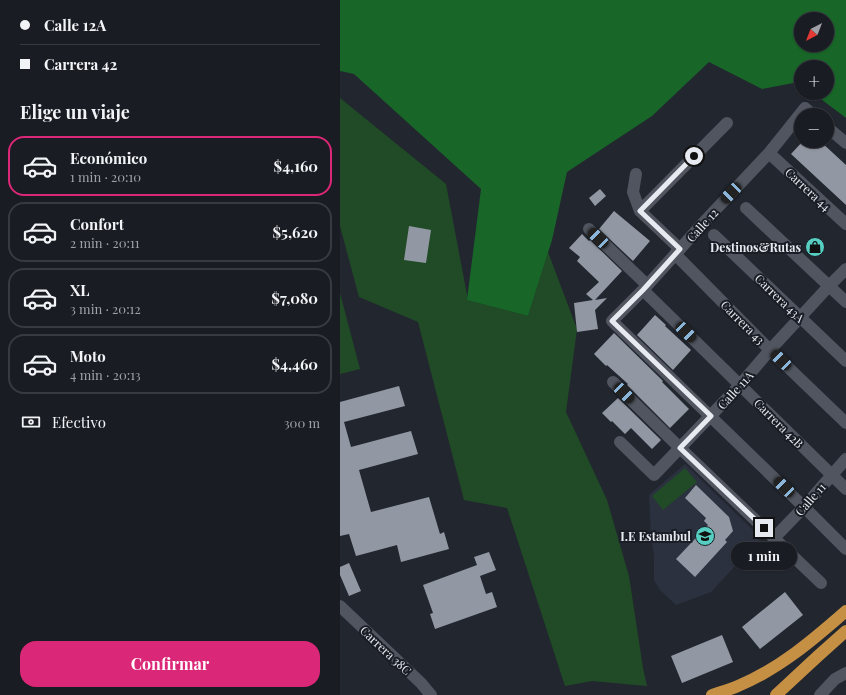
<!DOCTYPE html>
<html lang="es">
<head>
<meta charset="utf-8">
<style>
  :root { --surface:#1a1c23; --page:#272930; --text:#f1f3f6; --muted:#9fa1a6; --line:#383a41; --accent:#db2777 }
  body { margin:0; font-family:"Playfair Display",serif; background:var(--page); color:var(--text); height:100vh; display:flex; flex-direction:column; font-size:15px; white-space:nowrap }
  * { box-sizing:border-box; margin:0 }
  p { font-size:13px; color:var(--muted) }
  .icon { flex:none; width:22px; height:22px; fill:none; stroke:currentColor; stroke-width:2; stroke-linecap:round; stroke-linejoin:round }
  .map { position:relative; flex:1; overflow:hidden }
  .panel { display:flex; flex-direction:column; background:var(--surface); width:340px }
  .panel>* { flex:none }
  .guide { display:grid; align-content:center; height:88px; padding:0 20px; background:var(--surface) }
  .needle { width:26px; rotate:222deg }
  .buttons { position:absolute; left:454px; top:12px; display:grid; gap:8px }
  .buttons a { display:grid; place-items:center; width:40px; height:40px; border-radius:50%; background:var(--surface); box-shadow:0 1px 3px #0004,0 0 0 1px var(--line); font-size:20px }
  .end { position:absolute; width:18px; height:18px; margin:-9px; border:5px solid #e7eaf0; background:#111; box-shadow:0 0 0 2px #111 }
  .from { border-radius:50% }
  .bubble { position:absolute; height:28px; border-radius:14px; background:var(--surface); box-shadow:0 1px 3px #0004,0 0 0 1px var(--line); font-size:13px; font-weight:700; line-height:28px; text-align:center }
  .car { position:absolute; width:12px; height:24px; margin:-12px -6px; border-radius:5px; box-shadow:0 0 3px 1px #0007; background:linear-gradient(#222 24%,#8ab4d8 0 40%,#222 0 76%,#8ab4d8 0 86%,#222 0) }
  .guide b { display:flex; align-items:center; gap:14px; height:38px; font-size:15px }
  .guide b+b { border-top:1px solid var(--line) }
  .guide i { width:10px; height:10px; background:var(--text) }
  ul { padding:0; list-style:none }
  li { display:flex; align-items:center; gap:12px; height:60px; margin:0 8px 6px; padding:0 12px; border:2px solid var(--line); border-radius:16px }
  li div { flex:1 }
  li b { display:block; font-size:15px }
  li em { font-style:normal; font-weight:700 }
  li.active { border-color:var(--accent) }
  li>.icon { width:36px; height:36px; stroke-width:1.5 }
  h2 { padding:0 20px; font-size:18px; line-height:48px }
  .pay { display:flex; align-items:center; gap:10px; height:44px; padding:0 20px; font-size:15px }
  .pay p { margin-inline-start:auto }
  .button { display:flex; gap:8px; margin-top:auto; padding:8px 20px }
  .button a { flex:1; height:46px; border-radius:16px; background:var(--accent); color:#fff; font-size:16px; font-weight:700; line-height:46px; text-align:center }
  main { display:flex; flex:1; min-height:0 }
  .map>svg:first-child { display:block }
  .built { fill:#2b313f }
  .green { fill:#204b26 }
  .forest { fill:#186628; fill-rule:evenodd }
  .building { fill:#9298a3 }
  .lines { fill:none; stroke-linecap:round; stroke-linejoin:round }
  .minor { stroke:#50555f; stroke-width:12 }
  .highway { stroke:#c69044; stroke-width:12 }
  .route { stroke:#e7eaf0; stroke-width:5 }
  .labels { text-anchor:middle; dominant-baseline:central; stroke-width:4; stroke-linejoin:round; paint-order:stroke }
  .street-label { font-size:12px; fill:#e7eaf0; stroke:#191d25 }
  .poi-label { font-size:12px; font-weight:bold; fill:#e7eaf0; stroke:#191d25; text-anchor:end }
</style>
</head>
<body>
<main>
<section class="panel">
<div class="guide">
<b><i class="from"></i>Calle 12A</b>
<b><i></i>Carrera 42</b>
</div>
<h2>Elige un viaje</h2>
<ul>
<li class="active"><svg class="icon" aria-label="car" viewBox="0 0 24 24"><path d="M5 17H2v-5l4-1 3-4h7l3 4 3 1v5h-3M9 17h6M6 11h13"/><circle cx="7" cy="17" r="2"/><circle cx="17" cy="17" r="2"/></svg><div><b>Económico</b><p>1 min · 20:10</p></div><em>$4,160</em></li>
<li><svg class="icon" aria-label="car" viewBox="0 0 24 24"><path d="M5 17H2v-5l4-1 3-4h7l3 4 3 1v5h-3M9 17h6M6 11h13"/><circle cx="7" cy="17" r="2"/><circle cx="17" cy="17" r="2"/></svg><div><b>Confort</b><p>2 min · 20:11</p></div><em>$5,620</em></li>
<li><svg class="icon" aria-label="car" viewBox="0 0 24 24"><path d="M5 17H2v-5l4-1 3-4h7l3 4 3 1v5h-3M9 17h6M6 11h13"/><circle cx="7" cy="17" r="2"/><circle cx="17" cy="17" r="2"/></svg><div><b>XL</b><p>3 min · 20:12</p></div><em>$7,080</em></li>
<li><svg class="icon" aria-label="car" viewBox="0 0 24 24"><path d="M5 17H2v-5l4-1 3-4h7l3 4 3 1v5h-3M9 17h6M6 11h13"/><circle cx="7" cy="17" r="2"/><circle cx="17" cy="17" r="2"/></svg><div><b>Moto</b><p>4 min · 20:13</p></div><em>$4,460</em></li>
</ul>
<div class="pay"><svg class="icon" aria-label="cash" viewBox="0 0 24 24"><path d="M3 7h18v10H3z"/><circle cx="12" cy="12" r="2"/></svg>Efectivo<p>300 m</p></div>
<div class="button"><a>Confirmar</a></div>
</section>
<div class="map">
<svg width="506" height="695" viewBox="0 0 506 695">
  <rect width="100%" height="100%" fill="#22262f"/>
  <path class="built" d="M 345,464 L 421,538 L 371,592 L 336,605 L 320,590 L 314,580 L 314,557 L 311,534 L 309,495 Z"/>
  <path class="green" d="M 0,98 L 106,184 L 128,300 L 188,316 L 208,252 L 237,329 L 226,412 L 267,500 L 289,576 L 303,668 L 307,686 L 252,681 L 225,686 L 167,508 L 124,500 L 78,322 L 19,297 L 0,226 Z
    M 0,293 L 20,369 L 0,374 Z
    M 345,468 L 357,482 L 323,510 L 312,496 Z"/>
  <path class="forest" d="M 0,0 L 506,0 L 506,118 L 473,93 L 487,93 L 487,67 L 461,67 L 461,84 L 459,82 L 422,89 L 369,62 L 312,116 L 227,172 L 212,240 L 188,316 L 127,300 L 141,189 L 14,74 L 0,71 ZM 461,19 L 487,19 L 487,45 L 461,45 Z"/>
  <path class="building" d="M 463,141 L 480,141 L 506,165 L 506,205 L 451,154 Z
    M 260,189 L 266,196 L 255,206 L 249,198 Z
    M 274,211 L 310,241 L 293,261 L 259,229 Z
    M 69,226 L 91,230 L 86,263 L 64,260 Z
    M 242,234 L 249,241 L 250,240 L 282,271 L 255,300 L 267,298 L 255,310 L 258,329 L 237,332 L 234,303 L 253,300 L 246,294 L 259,282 L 237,261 L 240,257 L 229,248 Z
    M 315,315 L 326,325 L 325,326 L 351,350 L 333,370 L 297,335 Z
    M 274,333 L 323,381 L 322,382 L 349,409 L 330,428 L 287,385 L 288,384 L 267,365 L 266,366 L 254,354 Z
    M 59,386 L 65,406 L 4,422 L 11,447 L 71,431 L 78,454 L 19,470 L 31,512 L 89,497 L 100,534 L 104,532 L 109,549 L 61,562 L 57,545 L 16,556 L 9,534 L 0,536 L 0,402 Z
    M 278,398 L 321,440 L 312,449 L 291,428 L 285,434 L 272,421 L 271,422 L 262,413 Z
    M 356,485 L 389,517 L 393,531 L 385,540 L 387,542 L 355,577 L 336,559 L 368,525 L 364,521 L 366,518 L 345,498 Z
    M 149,552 L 156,570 L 140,576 L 146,594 L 152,592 L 157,607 L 95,629 L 90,614 L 93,613 L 83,585 L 137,565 L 134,557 Z
    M 9,563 L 21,591 L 9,596 L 0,575 L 0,567 Z
    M 445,592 L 463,615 L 420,649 L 402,627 Z
    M 382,635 L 393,662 L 342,683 L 331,656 Z"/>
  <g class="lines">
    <path class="minor" d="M 473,115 L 465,108 L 429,153 L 363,223 L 340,249 L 303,290 L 272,321 L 464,507 L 506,549
      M 487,127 L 506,143
      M 429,153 L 506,224
      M 296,174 L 293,192 L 300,211 L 340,249
      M 406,208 L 506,302
      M 300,211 L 387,123
      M 249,229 L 307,285
      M 374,235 L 506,361
      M 335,254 L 430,350 L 506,423
      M 303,290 L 506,489
      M 273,382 L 340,448 L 481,583
      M 280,442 L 314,475 L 400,385 L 430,350 L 489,286 L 506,269
      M 434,538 L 464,507 L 506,459
      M 0,606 L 81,683 L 91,695
      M 480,695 L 495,679 L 506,673"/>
    <path class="highway" d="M 372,695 C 380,692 389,690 398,686 C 439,669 473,640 506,611
      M 436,695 L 478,656 L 506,631"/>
  </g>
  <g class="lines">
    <path class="route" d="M 354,156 L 300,211 L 340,249 L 303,290 L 272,321 L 371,416 L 340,448 L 424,528"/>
  </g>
  <defs>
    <symbol id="shop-disc" viewBox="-11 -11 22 22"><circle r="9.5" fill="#57cec2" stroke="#191d25"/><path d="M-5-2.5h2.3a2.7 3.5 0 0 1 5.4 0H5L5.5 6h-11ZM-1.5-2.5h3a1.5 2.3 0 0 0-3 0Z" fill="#111"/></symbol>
    <symbol id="school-disc" viewBox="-11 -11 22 22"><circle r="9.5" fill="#57cec2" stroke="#191d25"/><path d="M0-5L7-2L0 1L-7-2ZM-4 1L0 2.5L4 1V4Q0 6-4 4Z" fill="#111"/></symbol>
  </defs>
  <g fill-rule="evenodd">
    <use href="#shop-disc" x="464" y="236" width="22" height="22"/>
    <use href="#school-disc" x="354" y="525" width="22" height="22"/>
  </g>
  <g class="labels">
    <g class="street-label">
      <text transform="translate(468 189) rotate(43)">Carrera 44</text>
      <text transform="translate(362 225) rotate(-48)">Calle 12</text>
      <text transform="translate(440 298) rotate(44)">Carrera 43A</text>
      <text transform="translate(403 322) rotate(45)">Carrera 43</text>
      <text transform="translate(395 390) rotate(-48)">Calle 11A</text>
      <text transform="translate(439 423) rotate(45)">Carrera 42B</text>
      <text transform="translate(470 499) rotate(-49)">Calle 11</text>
      <text transform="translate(46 650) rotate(43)">Carrera 38C</text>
    </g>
    <g class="poi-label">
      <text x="461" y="247">Destinos&amp;Rutas</text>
      <text x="351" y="536">I.E Estambul</text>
    </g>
  </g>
</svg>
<div class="buttons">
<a><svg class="needle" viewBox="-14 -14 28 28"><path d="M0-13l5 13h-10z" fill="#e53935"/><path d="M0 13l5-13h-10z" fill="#9fa1a6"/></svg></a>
<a>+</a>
<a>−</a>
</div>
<i class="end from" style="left:354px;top:156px"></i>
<i class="end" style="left:424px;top:528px"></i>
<div class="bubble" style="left:391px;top:542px;width:66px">1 min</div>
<i class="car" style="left:391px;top:193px;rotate:224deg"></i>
<i class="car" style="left:258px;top:238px;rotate:314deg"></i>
<i class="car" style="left:346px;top:332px;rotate:134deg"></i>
<i class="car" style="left:441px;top:360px;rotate:314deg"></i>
<i class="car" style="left:284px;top:393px;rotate:135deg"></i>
<i class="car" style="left:444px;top:487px;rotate:314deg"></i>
</div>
</main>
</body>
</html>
